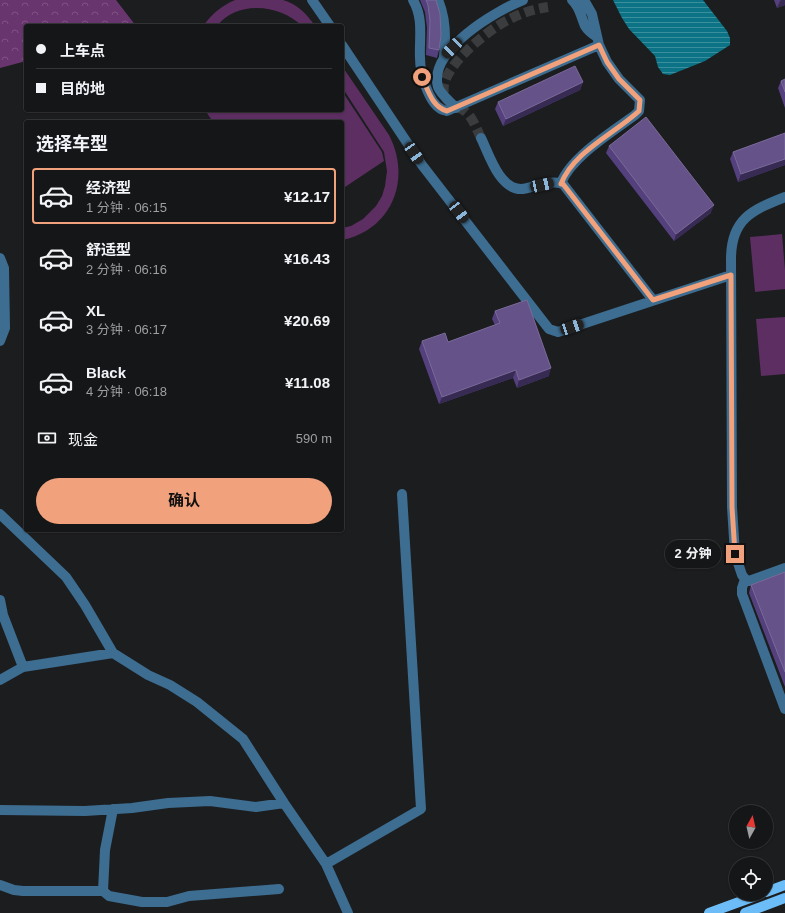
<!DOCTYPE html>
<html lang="zh">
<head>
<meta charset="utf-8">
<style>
  :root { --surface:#151617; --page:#1e1f20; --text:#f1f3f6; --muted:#9d9fa1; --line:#343536; --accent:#f1a17b }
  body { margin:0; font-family:Helvetica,"Noto Sans SC",sans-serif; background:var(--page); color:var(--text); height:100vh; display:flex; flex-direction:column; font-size:15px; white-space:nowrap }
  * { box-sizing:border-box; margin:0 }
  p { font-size:13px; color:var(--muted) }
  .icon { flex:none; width:22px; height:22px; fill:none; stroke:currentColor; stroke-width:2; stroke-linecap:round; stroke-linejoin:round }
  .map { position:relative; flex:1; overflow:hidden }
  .side { position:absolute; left:24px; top:120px; width:320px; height:412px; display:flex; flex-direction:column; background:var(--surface); border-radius:4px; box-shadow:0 1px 3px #0004,0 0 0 1px var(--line) }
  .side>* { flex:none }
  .top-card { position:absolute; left:24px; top:24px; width:320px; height:88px; border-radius:4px; box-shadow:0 1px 3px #0004,0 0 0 1px var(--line); display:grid; align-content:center; height:88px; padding:0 12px; background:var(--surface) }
  .needle { width:26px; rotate:8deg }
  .tools { position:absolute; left:729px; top:805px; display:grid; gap:8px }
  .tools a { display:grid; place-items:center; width:44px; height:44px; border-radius:50%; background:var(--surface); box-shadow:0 1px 3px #0004,0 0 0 1px var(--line); font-size:20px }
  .end { position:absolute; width:18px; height:18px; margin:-9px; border:5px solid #f1a17b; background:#111; box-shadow:0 0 0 2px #111 }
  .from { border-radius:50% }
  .bubble { position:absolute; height:28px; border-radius:14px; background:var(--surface); box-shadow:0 1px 3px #0004,0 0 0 1px var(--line); font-size:13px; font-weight:700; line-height:28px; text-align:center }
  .car { position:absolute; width:12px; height:24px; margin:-12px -6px; border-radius:5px; box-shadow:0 0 3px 1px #0007; background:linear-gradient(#222 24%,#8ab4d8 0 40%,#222 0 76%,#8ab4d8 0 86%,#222 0) }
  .top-card b { display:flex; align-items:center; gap:14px; height:38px; font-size:15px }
  .top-card b+b { border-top:1px solid var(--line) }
  .top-card i { width:10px; height:10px; background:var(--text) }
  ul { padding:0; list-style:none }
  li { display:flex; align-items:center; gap:12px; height:56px; margin:0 8px 6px; padding:0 4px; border:2px solid transparent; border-radius:4px }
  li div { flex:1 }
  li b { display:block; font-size:15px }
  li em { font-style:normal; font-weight:700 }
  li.on { border-color:var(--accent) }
  li>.icon { width:36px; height:36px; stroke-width:1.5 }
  h2 { padding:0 12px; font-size:18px; line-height:48px }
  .pay { display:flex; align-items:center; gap:10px; height:44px; padding:0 12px; font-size:15px }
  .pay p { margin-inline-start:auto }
  .action { display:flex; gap:8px; margin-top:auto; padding:8px 12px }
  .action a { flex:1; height:46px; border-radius:24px; background:var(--accent); color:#111; font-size:16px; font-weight:700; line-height:46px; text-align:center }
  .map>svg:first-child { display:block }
  .forest { fill:url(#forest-crowns) }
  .pitch { fill:#5c2e61 }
  .water { fill:url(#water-rules) }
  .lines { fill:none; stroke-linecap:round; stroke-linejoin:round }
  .minor-tunnel { stroke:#3b3c3e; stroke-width:10; stroke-dasharray:10 5; stroke-linecap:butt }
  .minor { stroke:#3d6d90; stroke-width:10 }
  .major { stroke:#6cbdf7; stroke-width:10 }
  .wall { fill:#54407d }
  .shaded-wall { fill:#372a53 }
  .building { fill:#655289; stroke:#7a6a99 }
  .route { stroke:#f1a17b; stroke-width:5 }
</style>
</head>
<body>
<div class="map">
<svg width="785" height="913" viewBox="0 0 785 913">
  <defs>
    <pattern id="forest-crowns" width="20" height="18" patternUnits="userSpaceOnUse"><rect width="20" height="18" fill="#69356e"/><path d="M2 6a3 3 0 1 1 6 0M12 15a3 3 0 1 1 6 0" fill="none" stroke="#7f5283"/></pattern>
    <pattern id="water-rules" width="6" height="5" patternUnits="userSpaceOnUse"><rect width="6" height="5" fill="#0b7385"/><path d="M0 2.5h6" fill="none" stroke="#3b8e9c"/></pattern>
  </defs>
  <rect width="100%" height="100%" fill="#1c1d1f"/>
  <path class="forest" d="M 0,0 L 116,0 L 136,26 L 26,26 L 26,61 L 0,68 Z"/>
  <path class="pitch" d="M 235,0 L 283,0 C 297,4 307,14 315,26 L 302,26 C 280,4 237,0 217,26 L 203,26 C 212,14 221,6 235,0 Z
    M 342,66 L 389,135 C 412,179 392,230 342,240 L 342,228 L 351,226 L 363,219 L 376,206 L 382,196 L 385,186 L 387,171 L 384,152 L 342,87 Z
    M 342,91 L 382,152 L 384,161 L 342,189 L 342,122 L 213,122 L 205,110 L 342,110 Z
    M 782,234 L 785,270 L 785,289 L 755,292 L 750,237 Z
    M 785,317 L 785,374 L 761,376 L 756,319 Z"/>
  <path class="water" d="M 613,0 L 703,0 L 727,31 L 730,38 L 730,45 L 705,61 L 670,75 L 663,74 L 658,67 L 655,56 L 629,29 L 622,18 Z"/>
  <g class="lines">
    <path class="minor-tunnel" d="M 481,138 C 477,130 473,118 466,112 C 459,105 450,108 445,96 C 434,72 489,29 508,20 C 521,13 534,9 548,7"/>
    <path class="minor" d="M 312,0 L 330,26
      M 413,0 C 424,19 419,38 420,58 C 420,72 428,102 441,109 C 442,110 445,110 447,111 L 599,45
      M 438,0 C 446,18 446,38 444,57
      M 572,0 C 580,7 581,17 585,26 C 588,31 592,34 597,37
      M 342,45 L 422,165 L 549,329 L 558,332 L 731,275
      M 456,108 C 451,102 441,95 438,87 C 428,50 496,11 523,0
      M 481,138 C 489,154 499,189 521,189 C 527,189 533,186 539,185 C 547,183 555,181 563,184 L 653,300
      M 561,183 C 571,157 612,132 635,115 L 639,111 L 640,100 L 619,79 L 607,62 L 599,45 L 592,14 L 584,0
      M 785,197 C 752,210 731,219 731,259 L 732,507 L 735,554 L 742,575 L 745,579 L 749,581 L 785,568
      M 0,258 L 4,268 L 5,328 L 0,341
      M 0,514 L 66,577 L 85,605 L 113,653 L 148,675 L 170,685 L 197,702 L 243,739 L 284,803 L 326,864 L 348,913
      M 745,579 L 742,588 L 742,594 L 785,709
      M 0,600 L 3,615 L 23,667
      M 0,680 L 23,667 L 113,653
      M 0,810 L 85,811 L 132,808 L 168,803 L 210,801 L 256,807 L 284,803
      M 326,864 L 421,809 L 402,494
      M 0,885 L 14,890 L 23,891 L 103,891 L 109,896 L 142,902 L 167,902 L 189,896 L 279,889
      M 103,891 L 105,850 L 113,809"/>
    <path class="major" d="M 766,892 L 785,885
      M 709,913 L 761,894
      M 745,913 L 785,898"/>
  </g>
  <path class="wall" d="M 420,0 L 436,0 L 439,50 L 437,58 L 426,55 L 427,28 L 425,12 Z
    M 774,0 L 785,0 L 785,5 L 777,8 Z
    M 785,79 L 785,108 L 778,88 L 781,81 Z
    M 583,82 L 580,90 L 503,126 L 495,109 L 498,102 Z
    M 785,133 L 785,165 L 738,182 L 730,159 L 733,152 Z
    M 609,146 L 711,213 L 674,241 L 606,153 Z
    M 495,311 L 549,376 L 517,388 L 513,378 L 439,404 L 419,349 L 422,341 L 448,342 L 495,325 L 492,319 Z
    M 785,572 L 785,687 L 749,593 L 751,585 Z"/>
  <path class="shaded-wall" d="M 781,0 L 785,0 L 785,5 L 777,8 L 780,1 Z
    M 583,82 L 580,90 L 503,126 L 506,119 Z
    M 785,159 L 785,165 L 738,182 L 741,174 Z
    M 714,205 L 711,213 L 674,241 L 676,234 Z
    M 551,368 L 549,376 L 517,388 L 519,380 Z
    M 516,370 L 513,378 L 439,404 L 442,397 Z"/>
  <path class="building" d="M 426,0 L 436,0 L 440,14 L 441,35 L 439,50 L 429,48 L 430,21 L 428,5 Z
    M 575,66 L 583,82 L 506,119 L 498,102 Z
    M 785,79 L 785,92 L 781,81 Z
    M 646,117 L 714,205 L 676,234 L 609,146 Z
    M 785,133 L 785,159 L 741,174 L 733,152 Z
    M 527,300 L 551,368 L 519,380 L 516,370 L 442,397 L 422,341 L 445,333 L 448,342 L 500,323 L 495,311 Z
    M 785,572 L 785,672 L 751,585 Z"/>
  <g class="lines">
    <path class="route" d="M 422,77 C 428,90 432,107 447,111 L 599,45 L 607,62 L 619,79 L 640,100 L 639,111 C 614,134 573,152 561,184 L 563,184 L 653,300 L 731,275 L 732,507 L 735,554"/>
  </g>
</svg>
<div class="tools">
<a><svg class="needle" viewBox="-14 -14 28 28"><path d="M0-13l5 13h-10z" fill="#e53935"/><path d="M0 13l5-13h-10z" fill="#9d9fa1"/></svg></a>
<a><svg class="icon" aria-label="locate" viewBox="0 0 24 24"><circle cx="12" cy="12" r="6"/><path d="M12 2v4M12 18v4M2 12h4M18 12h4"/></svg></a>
</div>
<i class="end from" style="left:422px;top:77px"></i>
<i class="end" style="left:735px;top:554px"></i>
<div class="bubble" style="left:665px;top:540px;width:56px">2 分钟</div>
<i class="car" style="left:452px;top:48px;rotate:224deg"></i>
<i class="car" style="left:414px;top:153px;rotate:146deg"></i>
<i class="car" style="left:542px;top:185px;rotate:78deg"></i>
<i class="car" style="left:459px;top:212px;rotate:143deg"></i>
<i class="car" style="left:572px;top:327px;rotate:72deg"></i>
<div class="top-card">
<b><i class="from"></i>上车点</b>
<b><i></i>目的地</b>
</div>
<section class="side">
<h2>选择车型</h2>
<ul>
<li class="on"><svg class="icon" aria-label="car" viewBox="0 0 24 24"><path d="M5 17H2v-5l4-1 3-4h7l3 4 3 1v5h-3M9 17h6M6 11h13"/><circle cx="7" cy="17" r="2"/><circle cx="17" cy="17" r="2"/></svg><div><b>经济型</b><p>1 分钟 · 06:15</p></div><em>¥12.17</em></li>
<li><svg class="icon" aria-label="car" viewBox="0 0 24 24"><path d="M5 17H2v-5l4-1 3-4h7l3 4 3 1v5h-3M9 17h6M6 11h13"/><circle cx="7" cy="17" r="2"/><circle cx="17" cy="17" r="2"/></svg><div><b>舒适型</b><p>2 分钟 · 06:16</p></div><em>¥16.43</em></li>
<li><svg class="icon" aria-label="car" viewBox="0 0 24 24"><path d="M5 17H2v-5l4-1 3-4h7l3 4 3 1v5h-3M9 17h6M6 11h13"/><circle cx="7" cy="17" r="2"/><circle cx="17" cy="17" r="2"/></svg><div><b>XL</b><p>3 分钟 · 06:17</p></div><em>¥20.69</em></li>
<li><svg class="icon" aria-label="car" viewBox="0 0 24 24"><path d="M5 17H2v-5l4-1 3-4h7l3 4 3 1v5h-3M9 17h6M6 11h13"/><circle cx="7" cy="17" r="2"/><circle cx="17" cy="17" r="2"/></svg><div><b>Black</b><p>4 分钟 · 06:18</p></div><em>¥11.08</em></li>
</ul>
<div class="pay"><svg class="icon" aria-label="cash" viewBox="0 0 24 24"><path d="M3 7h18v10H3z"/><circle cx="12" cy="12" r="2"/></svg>现金<p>590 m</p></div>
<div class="action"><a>确认</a></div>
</section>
</div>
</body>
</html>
